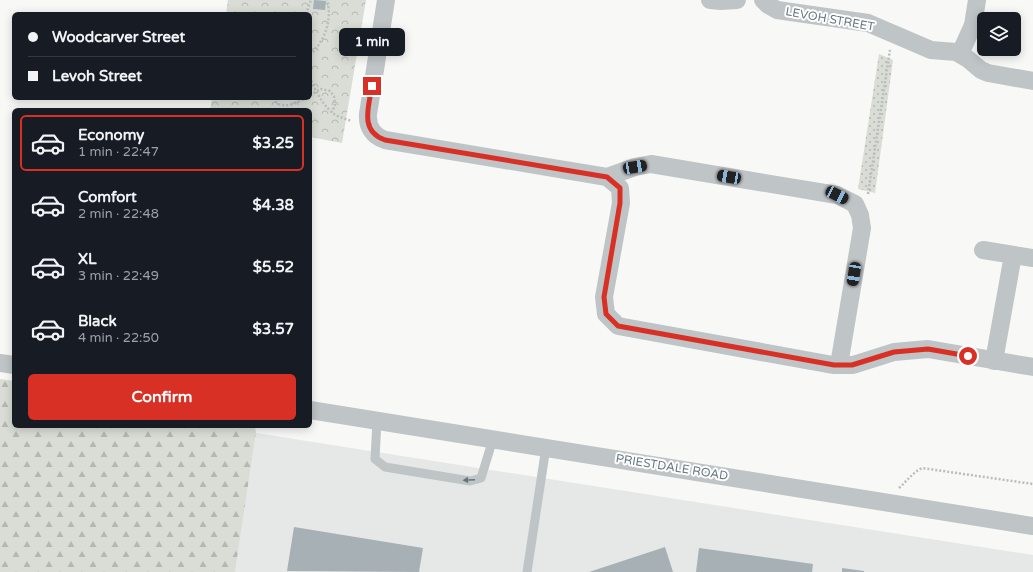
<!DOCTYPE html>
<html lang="en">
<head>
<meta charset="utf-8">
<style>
  :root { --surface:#171b24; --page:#20242c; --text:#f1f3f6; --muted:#9ea1a6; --line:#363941; --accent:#d93025 }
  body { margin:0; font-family:"Varela Round",sans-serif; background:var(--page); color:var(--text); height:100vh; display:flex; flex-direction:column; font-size:15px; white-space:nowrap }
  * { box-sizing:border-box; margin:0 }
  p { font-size:13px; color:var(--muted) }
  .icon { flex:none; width:22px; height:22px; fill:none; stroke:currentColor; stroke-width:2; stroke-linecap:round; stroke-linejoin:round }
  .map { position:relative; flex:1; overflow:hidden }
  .sheet { position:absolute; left:12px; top:108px; width:300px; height:320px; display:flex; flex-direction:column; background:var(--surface); border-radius:6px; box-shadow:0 2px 10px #0003 }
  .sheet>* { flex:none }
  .hud { position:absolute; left:12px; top:12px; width:300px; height:88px; border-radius:6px; box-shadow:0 2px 10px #0003; display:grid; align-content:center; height:88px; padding:0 16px; background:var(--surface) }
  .controls { position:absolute; left:977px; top:12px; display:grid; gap:8px }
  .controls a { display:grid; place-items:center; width:44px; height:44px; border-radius:6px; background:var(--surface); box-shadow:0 2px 10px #0003; font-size:20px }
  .end { position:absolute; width:18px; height:18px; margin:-9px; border:5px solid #d93025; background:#fff; box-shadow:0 0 0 2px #fff }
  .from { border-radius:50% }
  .bubble { position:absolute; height:28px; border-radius:6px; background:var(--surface); box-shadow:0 2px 10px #0003; font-size:13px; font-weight:700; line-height:28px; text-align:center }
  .car { position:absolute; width:12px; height:24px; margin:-12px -6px; border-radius:5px; box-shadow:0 0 3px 1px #0007; background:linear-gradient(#222 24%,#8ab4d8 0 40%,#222 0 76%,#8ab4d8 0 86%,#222 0) }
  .hud b { display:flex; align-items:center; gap:14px; height:38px; font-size:15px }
  .hud b+b { border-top:1px solid var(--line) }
  .hud i { width:10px; height:10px; background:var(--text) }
  ul { padding:7px 0 0; list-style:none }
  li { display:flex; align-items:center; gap:12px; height:56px; margin:0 8px 6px; padding:0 8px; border:2px solid transparent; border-radius:6px }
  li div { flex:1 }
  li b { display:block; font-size:15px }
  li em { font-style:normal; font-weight:700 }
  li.selected { border-color:var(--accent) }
  li>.icon { width:36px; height:36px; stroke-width:1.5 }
  .cta { display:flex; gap:8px; margin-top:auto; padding:8px 16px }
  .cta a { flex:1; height:46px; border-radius:6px; background:var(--accent); color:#fff; font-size:16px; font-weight:700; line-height:46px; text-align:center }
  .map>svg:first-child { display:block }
  .built { fill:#e6e8e7 }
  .grass { fill:url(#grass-dots) }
  .forest { fill:url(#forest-firs) }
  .park { fill:url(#park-crowns) }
  .building { fill:#a7b0b5 }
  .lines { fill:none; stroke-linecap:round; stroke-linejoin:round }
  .path { stroke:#babdbf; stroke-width:2.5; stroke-dasharray:2 2; stroke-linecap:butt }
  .lane { stroke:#bfc4c7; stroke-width:9 }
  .street { stroke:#bfc4c7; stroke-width:18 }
  .oneway { fill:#65767f }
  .route { stroke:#d93025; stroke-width:5 }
  .labels { text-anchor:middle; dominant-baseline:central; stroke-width:4; stroke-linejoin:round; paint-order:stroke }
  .street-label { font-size:12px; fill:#65767f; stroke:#fff }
</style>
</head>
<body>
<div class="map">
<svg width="1033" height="572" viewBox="0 0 1033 572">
  <defs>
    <pattern id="grass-dots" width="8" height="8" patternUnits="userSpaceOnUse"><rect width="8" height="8" fill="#d9ddd5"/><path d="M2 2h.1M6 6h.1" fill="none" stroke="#b4b8b2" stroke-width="1.8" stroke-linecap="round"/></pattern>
    <pattern id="forest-firs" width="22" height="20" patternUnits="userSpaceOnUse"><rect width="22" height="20" fill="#d9ddd5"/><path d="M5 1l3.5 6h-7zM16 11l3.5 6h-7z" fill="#b4b8b2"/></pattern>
    <pattern id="park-crowns" width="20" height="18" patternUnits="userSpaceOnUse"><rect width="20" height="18" fill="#d9ddd5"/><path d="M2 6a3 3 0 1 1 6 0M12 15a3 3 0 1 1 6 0" fill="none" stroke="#b4b8b2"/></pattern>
  </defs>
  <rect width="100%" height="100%" fill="#f8f8f6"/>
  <path class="built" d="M 256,433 L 1033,555 L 1033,572 L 235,572 Z"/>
  <path class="grass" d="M 879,54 L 893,60 L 875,193 L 858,189 Z"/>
  <path class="forest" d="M 0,379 L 14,381 L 14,426 L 255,426 L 256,433 L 235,572 L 0,572 Z"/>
  <path class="park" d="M 228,0 L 366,0 L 342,143 L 310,137 L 310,110 L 210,110 L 212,98 L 310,98 L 310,14 L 226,14 Z"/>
  <path class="building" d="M 314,0 L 326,1 L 325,10 L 313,9 Z
    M 294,527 L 423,548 L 419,572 L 287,571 Z
    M 665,547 L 673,572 L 589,572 Z
    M 699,548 L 813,564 L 812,572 L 696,572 Z
    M 842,568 L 864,571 L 864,572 L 842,572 Z"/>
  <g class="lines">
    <path class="path" d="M 306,14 L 311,0
      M 310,55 C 324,42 333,20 327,0
      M 310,77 C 315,90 322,105 334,114 C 338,117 346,119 351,121
      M 310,95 L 321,89 L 330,91 L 334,96 L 335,105 L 332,112
      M 273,98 C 280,111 296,104 305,98
      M 868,194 L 890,50
      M 899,488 C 907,481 912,473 922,468 L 1033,484"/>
    <path class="lane" d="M 377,420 L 375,459 L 385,467 L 470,481 L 481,478 L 493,439
      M 527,572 L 546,447"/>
    <path class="street" d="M 386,0 L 368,114 C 367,127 373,136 385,140 L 607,177 L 635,167 L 651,164 L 837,195 L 855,204 L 860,215 L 862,228 L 839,365
      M 710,0 L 721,1 L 737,0
      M 763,0 L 768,5 L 777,10 L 868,23 L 931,50 L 956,52 L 968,59 L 981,70 L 988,73 L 1033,81
      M 960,54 L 973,25 L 977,0
      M 607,177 L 620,188 L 621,203 L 604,297 L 606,314 L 618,326 L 833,365 L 853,365 L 894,352 L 928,349 L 1033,367
      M 983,250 L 1033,258
      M 994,361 L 1013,255
      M 0,363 L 14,365
      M 310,410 L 1033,526"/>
  </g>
  <defs><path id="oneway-solid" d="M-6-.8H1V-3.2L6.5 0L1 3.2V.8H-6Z"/></defs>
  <use class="oneway" href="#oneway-solid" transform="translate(469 480) rotate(177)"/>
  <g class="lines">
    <path class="route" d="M 372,86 C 369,106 359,131 385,140 L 607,177 L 620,188 L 620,203 L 604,297 L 606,314 L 618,326 L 834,365 L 852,365 L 894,352 L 928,349 L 968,356"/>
  </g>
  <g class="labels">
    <g class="street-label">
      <text transform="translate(830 19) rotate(10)">LEVOH STREET</text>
      <text transform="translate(672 467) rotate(9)">PRIESTDALE ROAD</text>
    </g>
  </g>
</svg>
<div class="controls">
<a><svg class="icon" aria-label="layers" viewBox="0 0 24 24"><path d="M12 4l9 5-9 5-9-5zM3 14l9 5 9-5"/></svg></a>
</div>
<i class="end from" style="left:968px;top:356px"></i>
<i class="end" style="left:372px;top:86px"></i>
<div class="bubble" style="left:339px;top:28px;width:66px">1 min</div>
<i class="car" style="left:635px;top:167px;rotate:81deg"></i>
<i class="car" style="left:729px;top:177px;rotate:280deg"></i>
<i class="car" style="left:837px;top:195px;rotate:117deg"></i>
<i class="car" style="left:854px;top:274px;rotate:189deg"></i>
<div class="hud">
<b><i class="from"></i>Woodcarver Street</b>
<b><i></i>Levoh Street</b>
</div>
<section class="sheet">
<ul>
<li class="selected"><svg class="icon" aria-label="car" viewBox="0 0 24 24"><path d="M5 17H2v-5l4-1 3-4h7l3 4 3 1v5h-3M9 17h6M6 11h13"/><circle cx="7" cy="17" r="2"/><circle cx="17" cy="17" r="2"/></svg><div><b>Economy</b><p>1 min · 22:47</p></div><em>$3.25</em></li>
<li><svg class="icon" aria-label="car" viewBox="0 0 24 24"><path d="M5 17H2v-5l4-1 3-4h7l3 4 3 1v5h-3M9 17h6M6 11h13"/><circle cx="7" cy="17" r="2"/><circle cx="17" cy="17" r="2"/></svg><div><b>Comfort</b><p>2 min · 22:48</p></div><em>$4.38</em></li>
<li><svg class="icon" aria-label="car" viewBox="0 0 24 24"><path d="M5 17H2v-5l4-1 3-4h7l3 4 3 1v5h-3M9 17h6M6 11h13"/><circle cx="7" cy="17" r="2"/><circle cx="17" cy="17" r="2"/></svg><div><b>XL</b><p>3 min · 22:49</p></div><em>$5.52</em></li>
<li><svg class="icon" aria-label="car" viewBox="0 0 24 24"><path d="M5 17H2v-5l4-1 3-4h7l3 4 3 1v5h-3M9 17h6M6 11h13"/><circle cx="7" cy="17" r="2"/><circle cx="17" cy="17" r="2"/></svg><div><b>Black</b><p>4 min · 22:50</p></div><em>$3.57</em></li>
</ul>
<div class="cta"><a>Confirm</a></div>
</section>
</div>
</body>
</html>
